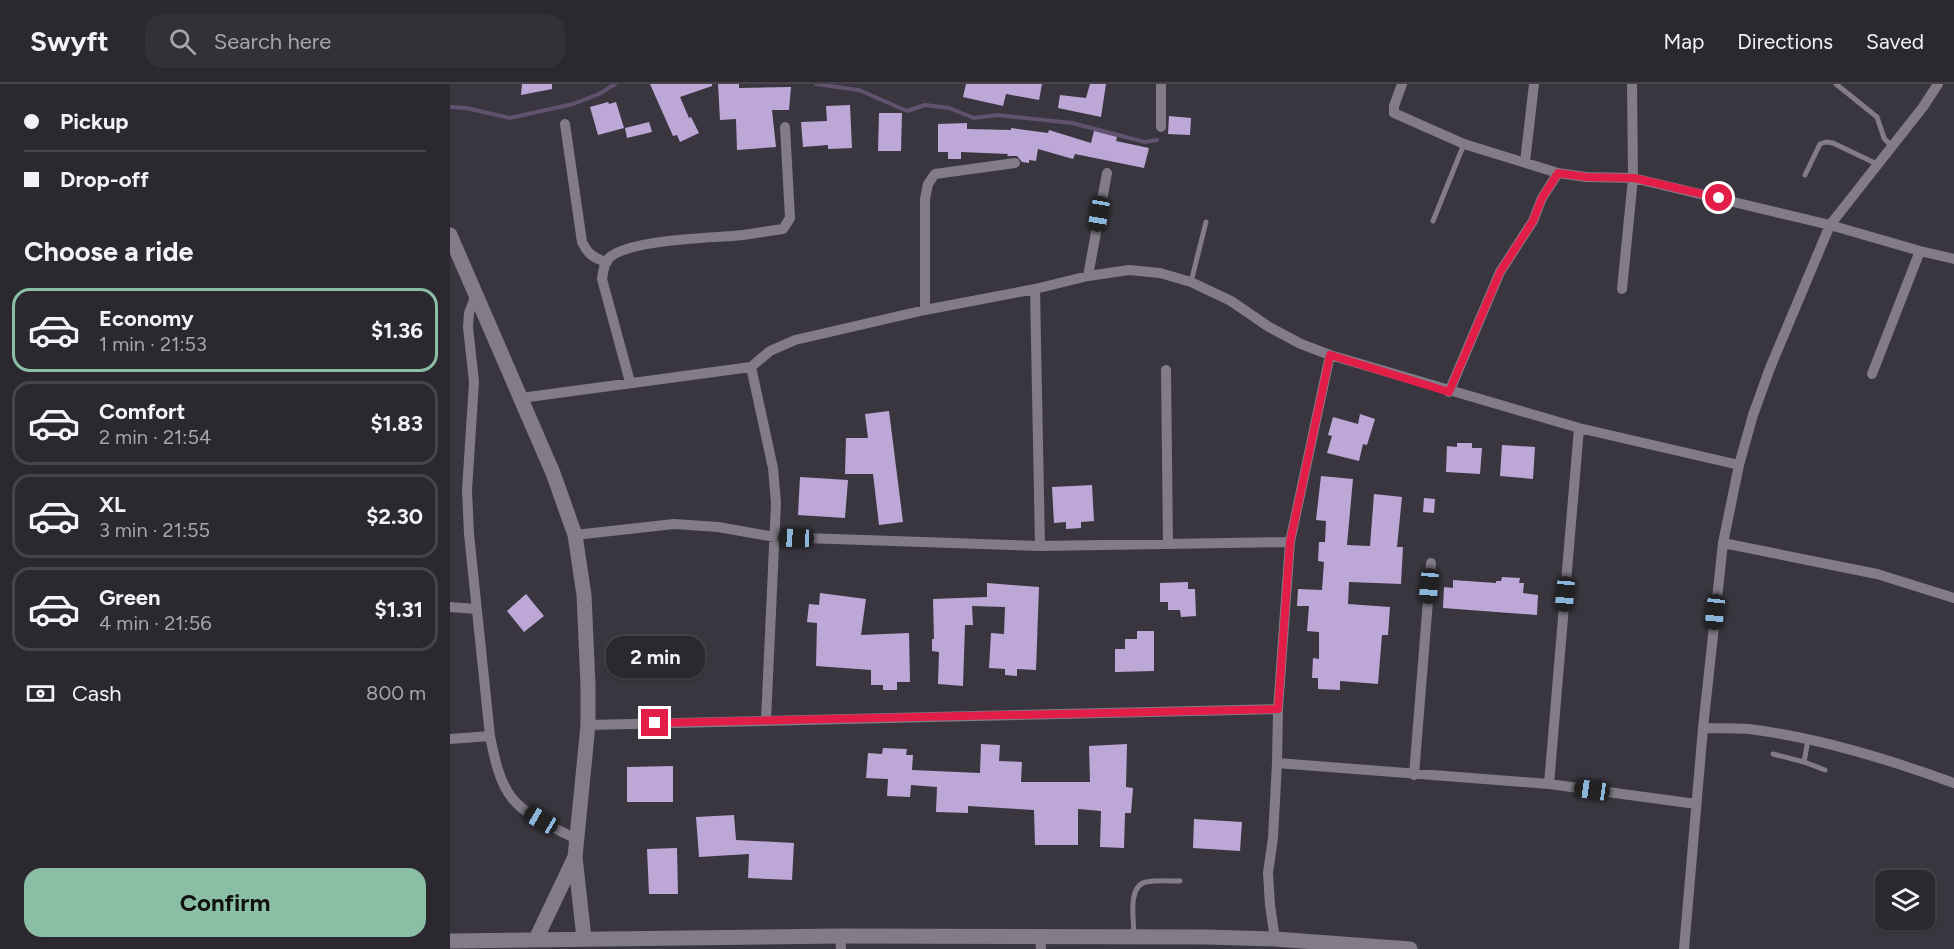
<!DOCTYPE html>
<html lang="en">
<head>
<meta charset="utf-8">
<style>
  :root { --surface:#2c282f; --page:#343037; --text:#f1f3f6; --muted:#a6a6aa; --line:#48444b; --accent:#8abfa5 }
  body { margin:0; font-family:Figtree,sans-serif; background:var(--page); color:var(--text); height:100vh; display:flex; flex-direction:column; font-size:22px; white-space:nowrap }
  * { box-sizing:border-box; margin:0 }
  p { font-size:20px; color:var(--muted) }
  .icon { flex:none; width:33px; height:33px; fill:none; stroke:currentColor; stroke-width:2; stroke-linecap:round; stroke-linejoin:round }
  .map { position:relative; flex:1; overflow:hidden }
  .details { display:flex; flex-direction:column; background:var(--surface); width:450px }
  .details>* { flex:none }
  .guide { display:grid; align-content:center; height:132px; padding:0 24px; background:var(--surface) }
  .tools { position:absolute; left:1425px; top:786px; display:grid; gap:12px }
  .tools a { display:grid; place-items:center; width:60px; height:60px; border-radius:12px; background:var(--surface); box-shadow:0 2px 4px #0004,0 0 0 2px var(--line); font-size:30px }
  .end { position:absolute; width:27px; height:27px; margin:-14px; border:8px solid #e11d48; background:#fff; box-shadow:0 0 0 3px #fff }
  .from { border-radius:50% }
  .bubble { position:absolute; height:42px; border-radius:18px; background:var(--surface); box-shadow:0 2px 4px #0004,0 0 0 2px var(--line); font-size:20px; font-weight:700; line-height:42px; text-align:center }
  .car { position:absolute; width:18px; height:36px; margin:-18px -9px; border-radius:8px; box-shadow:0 0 4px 2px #0007; background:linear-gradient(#222 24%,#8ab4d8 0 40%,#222 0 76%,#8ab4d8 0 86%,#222 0) }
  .guide b { display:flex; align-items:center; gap:21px; height:57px; font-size:22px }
  .guide b+b { border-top:2px solid var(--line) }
  .guide i { width:15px; height:15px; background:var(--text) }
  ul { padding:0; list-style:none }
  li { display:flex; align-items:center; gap:18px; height:84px; margin:0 12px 9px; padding:0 12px; border:3px solid var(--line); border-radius:18px }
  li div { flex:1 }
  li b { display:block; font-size:22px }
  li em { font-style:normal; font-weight:700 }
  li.selected { border-color:var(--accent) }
  li>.icon { width:54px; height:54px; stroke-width:1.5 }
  h2 { padding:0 24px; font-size:27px; line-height:72px }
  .pay { display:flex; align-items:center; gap:15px; height:66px; padding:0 24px; font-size:22px }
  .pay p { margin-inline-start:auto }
  .button { display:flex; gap:12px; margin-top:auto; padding:12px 24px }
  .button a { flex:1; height:69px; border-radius:18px; background:var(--accent); color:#111; font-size:24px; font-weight:700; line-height:69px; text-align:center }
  header { display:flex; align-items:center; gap:36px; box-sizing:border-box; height:84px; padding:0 30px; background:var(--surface); border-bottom:2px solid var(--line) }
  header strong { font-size:28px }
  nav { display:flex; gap:33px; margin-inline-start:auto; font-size:21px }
  .search { width:420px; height:54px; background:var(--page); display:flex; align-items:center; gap:15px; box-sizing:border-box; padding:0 21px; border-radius:18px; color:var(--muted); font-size:22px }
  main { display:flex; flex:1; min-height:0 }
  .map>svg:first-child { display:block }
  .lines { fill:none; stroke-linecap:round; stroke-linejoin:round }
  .stream { stroke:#61526f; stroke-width:4 }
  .building { fill:#bda7d7 }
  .lane { stroke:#817c87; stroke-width:5 }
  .street { stroke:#817c87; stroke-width:10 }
  .secondary { stroke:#817c87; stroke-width:15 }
  .route { stroke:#e11d48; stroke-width:8 }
</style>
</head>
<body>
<header>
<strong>Swyft</strong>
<div class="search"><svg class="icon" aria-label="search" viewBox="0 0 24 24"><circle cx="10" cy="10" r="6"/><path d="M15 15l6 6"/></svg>Search here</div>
<nav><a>Map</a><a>Directions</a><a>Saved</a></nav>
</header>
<main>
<section class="details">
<div class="guide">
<b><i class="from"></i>Pickup</b>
<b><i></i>Drop-off</b>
</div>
<h2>Choose a ride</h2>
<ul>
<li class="selected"><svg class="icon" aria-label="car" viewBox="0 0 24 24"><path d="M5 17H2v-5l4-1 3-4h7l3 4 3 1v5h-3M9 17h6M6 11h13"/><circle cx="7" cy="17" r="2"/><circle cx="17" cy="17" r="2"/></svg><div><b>Economy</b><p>1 min · 21:53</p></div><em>$1.36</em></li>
<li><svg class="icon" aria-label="car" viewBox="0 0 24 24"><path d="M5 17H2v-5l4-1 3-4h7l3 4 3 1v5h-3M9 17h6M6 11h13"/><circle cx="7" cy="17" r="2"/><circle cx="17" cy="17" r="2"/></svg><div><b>Comfort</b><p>2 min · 21:54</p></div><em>$1.83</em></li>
<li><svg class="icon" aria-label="car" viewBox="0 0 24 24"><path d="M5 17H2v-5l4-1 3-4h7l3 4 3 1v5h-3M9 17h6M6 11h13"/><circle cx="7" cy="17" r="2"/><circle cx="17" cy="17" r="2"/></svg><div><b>XL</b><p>3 min · 21:55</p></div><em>$2.30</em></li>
<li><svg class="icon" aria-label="car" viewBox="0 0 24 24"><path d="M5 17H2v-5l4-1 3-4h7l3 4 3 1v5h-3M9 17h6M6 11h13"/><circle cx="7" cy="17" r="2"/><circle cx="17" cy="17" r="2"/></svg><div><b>Green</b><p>4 min · 21:56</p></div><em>$1.31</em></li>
</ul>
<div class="pay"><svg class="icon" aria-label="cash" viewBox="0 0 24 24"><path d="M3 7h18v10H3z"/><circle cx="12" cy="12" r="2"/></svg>Cash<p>800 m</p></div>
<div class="button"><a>Confirm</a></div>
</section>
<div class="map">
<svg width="1504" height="865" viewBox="0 0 1504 865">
  <rect width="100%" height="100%" fill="#3a363f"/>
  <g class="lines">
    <path class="stream" d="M 366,0 L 409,6 L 457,27 L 475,21 L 499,24 L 524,34 L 547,31 L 622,39 L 695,58 L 707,56
      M 0,23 L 16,24 L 60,34 L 123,20 L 149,10 L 165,0"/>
  </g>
  <path class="building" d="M 72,0 L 102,0 L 102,5 L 71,11 Z
    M 200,0 L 262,0 L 262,2 L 230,13 L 239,34 L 241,33 L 249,49 L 230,58 L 227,51 L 223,52 Z
    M 268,0 L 289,0 L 289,4 L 341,3 L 339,26 L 322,26 L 326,63 L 287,66 L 286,35 L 270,36 Z
    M 516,0 L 592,0 L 589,16 L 556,10 L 553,22 L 513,13 Z
    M 640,0 L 656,0 L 651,33 L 608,24 L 610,11 L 636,14 Z
    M 158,18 L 159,20 L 166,18 L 174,44 L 148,51 L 140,23 Z
    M 400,21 L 402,64 L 378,65 L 378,61 L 353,63 L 351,38 L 377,37 L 376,22 Z
    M 429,29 L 452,29 L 451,67 L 428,67 Z
    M 719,32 L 741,34 L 740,51 L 718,50 Z
    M 199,38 L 202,48 L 177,54 L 175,44 Z
    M 517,39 L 517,45 L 561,46 L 561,44 L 598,49 L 599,46 L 641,59 L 644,47 L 667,53 L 666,57 L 699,64 L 694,84 L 625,70 L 623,75 L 588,65 L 586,77 L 579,76 L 579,79 L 572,78 L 567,72 L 557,72 L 558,70 L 511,68 L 511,75 L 498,75 L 498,68 L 488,68 L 488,40 Z
    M 439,327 L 453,438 L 429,441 L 423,390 L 395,390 L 396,354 L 418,354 L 415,330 Z
    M 910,330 L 925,335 L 917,361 L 913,360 L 909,377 L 877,369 L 882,352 L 878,351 L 883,333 L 908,340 Z
    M 1007,359 L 1022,359 L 1022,364 L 1032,364 L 1030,390 L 996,388 L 997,362 L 1007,363 Z
    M 1052,361 L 1085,363 L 1083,395 L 1050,392 Z
    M 871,392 L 903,395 L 897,461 L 920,462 L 924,410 L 952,413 L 947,463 L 953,463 L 951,500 L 899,498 L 898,520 L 940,523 L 938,551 L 932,551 L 928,600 L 890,597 L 890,606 L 868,605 L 868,594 L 862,594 L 863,574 L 869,575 L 869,548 L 857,547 L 859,522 L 847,522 L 848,505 L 872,506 L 874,478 L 868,477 L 869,458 L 875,458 L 876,437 L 866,436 Z
    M 350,393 L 398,396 L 395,434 L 348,431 Z
    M 642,401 L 644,437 L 631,438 L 631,444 L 616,445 L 616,438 L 604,439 L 602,403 Z
    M 974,414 L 985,415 L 984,429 L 973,428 Z
    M 1052,493 L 1070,494 L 1069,499 L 1074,499 L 1073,509 L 1088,511 L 1087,531 L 993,524 L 994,503 L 1003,504 L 1003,496 L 1046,499 L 1046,497 L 1051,497 Z
    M 738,498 L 738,505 L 745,505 L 746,532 L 731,533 L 730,526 L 718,526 L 718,518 L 710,518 L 710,499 Z
    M 537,499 L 589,503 L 586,586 L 567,585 L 567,592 L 555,591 L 555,585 L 539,584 L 541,549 L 554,550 L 555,523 L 522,522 L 523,541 L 515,541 L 513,602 L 488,600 L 489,568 L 482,567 L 482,555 L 484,555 L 483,515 L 537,513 Z
    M 370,509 L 416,515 L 411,551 L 459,549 L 460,598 L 447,598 L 447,606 L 433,606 L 433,601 L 421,601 L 421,586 L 366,582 L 367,539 L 357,538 L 359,520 L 369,521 Z
    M 76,510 L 94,532 L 74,548 L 57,527 Z
    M 687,547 L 704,547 L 704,587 L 665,588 L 665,565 L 675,565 L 675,555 L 687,555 Z
    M 531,660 L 550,661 L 549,677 L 572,678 L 571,698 L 640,698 L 639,662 L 677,660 L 676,703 L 683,704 L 681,729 L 675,729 L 674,764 L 650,763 L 651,727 L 628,725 L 628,761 L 585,761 L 584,726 L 518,722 L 518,729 L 486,728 L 487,703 L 461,701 L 460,713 L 437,712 L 438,695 L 416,694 L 418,669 L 432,670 L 433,664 L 457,665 L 456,671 L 463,671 L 462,686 L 530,689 Z
    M 223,682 L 223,718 L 177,718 L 177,683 Z
    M 284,731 L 286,756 L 344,759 L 342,796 L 298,794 L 299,770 L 249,773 L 246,733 Z
    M 744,735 L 792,738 L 790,767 L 743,764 Z
    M 227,764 L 228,810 L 199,810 L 197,765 Z"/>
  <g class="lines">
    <path class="lane" d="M 1386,0 L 1427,33 L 1434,54 L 1441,62
      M 1355,91 L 1370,60 L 1376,58 L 1383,59 L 1427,80
      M 983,137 L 1014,60
      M 741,198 L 756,138
      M 1323,670 L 1354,678 L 1375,686
      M 1354,678 L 1358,656
      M 684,851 C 684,837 677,802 696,798 C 707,796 719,797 730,797"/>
    <path class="street" d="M 952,0 L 944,22 L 944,29 L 1014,60 L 1108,89 L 1136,93 L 1183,94 L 1380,141 L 1470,167 L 1504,175
      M 115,40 L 132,158 C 138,170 143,174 157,178
      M 711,43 L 711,0
      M 1075,78 L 1084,0
      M 638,192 L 657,89
      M 585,205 L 590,462
      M 1172,205 L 1183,94 L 1182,0
      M 26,211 L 19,229 L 18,243 L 24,298 L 17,406 L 19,450 L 40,652 C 44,672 49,698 62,714 C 77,733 105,744 126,755
      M 475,226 L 475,115 L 478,100 L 485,90 L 565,79
      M 301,283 L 323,384 L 326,419 L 316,636
      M 716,286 L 718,460
      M 1422,290 L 1470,167
      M 180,298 L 152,195 C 153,188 154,179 159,174 C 178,156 256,154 282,152 C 299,151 316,147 333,145 L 340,134 L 335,43
      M 999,308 L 1050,188 L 1083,137 L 1092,114 L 1108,89
      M 71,314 L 301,283 L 320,267 L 345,256 L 475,226 L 585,205 L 638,192 L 679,186 L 710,189 L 741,198 L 781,217 L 819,243 L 851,260 L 880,271 L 1129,344 L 1289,381
      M 125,451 L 224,440 L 268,443 L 325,453 L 590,462 L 840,458
      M 1273,459 L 1427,490 L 1504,514
      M 0,523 L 26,525
      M 138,641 L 828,625
      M 1253,644 C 1268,644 1284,644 1299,645 C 1370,654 1437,675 1504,699
      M 0,655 L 40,652
      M 827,679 L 1099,700 L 1246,720
      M 964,691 L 981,479
      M 1099,700 L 1129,344
      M 390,852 L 391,865
      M 590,852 L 591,865
      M 825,855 L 820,821 L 818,789 L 823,754 L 827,679 L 828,625 L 840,458 L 880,271
      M 1234,865 L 1253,644 L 1273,459 L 1289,381 L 1303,331 L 1320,284 L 1380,141 L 1473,23 L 1488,0"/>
    <path class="secondary" d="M 0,151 L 103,389 L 125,451 L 134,511 L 138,601 L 138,641 L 125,773 L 134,854
      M 86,855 L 125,773
      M 0,857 L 390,852 L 757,853 L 825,855 L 960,865"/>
  </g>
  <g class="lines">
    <path class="route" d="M 205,639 L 828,625 L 840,458 L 880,271 L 999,308 L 1050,188 L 1083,137 L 1092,114 L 1108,89 L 1136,93 L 1184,94 L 1269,114"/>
  </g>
</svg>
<div class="tools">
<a><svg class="icon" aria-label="layers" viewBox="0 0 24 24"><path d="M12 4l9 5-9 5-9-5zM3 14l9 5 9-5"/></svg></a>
</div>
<i class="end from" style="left:1269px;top:114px"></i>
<i class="end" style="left:205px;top:639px"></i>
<div class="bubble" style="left:156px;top:552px;width:99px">2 min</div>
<i class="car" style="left:649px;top:130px;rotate:190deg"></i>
<i class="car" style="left:346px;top:454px;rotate:272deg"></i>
<i class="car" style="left:979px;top:502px;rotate:185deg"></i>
<i class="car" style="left:1115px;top:510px;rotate:185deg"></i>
<i class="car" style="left:1265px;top:528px;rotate:186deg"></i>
<i class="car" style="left:1142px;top:706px;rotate:278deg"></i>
<i class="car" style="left:91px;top:736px;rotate:300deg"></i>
</div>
</main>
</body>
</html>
